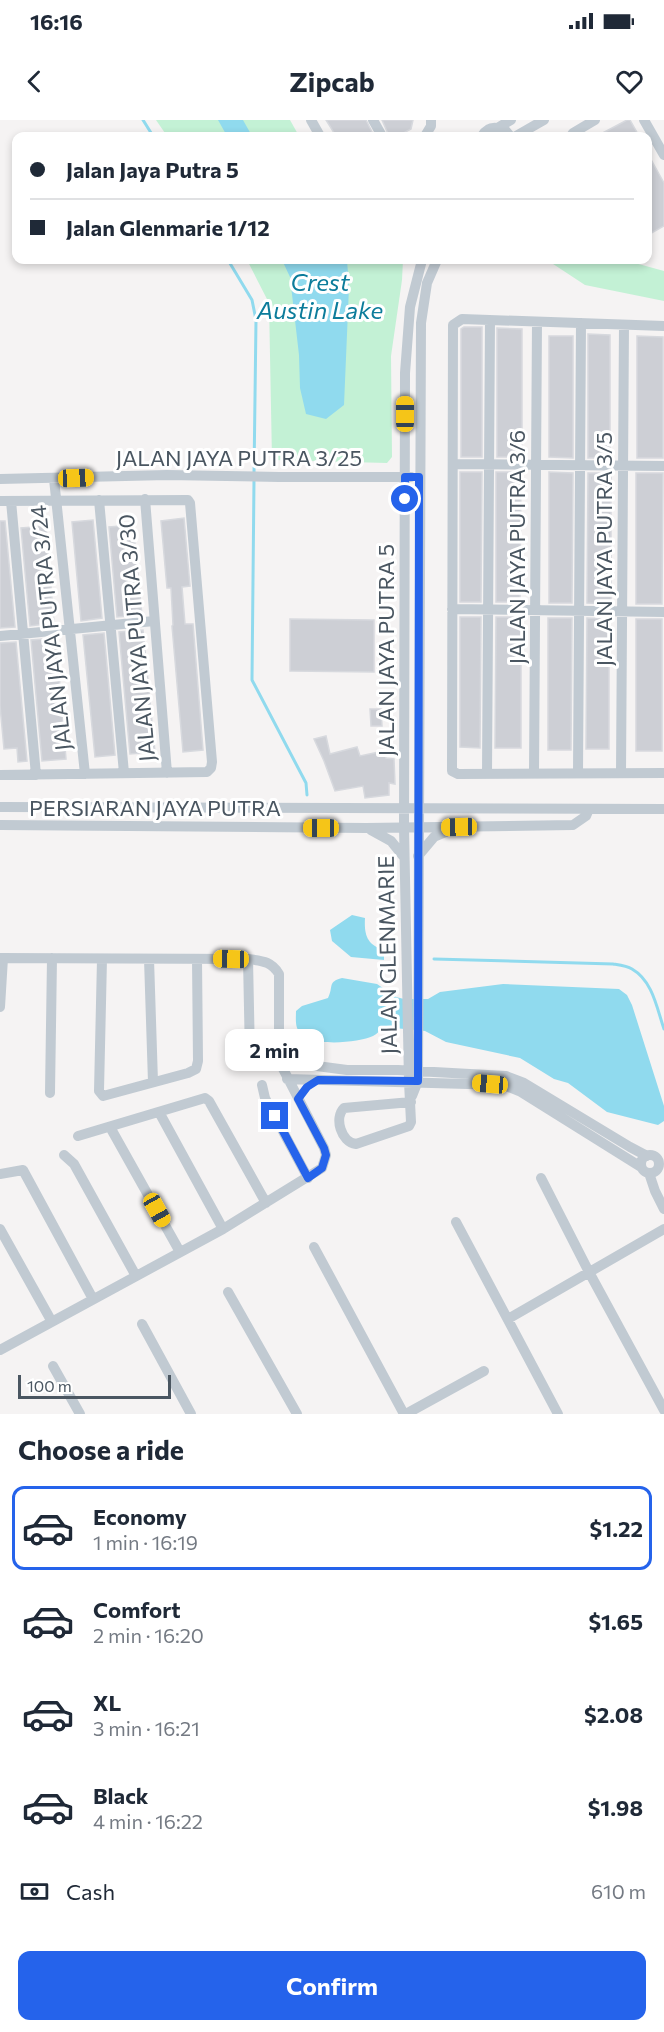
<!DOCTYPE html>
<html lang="en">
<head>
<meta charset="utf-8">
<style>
  :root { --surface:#fff; --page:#f2f2f3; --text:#1f2937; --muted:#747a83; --line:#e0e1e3; --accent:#2563eb }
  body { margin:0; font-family:Commissioner,sans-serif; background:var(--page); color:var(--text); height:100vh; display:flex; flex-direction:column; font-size:22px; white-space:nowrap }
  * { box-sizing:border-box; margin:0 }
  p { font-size:20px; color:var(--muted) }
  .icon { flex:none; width:33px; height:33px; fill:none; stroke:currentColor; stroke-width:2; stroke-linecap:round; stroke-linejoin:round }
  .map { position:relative; height:1294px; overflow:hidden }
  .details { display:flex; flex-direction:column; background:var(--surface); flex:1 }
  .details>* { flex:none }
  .hud { position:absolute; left:12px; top:12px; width:640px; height:132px; border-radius:12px; box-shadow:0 3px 9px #0003; display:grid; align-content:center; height:132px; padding:0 18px; background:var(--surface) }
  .scale { position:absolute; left:18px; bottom:15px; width:153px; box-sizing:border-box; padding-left:6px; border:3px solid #4a5661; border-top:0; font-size:16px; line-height:21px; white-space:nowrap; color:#4a5661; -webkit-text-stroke:4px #fff; paint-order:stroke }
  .end { position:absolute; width:27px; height:27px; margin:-14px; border:8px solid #2563eb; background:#fff; box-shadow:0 0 0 3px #fff }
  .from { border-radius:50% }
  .bubble { position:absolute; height:42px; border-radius:12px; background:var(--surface); box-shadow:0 3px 9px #0003; font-size:20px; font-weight:700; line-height:42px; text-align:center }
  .car { position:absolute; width:18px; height:36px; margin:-18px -9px; border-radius:8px; box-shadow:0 0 4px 2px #0007; background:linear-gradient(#f5c518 24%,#345 0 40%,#f5c518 0 76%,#345 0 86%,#f5c518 0) }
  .hud b { display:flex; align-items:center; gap:21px; height:57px; font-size:22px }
  .hud b+b { border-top:2px solid var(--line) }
  .hud i { width:15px; height:15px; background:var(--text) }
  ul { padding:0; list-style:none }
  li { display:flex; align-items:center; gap:18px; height:84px; margin:0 12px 9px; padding:0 6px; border:3px solid transparent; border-radius:12px }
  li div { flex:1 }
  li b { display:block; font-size:22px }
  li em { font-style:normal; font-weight:700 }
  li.on { border-color:var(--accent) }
  li>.icon { width:54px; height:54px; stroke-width:1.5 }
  h2 { padding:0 18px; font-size:27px; line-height:72px }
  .pay { display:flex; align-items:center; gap:15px; height:66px; padding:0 18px; font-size:22px }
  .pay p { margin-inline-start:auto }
  .button { display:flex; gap:12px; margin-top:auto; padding:12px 18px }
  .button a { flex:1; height:69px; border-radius:12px; background:var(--accent); color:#fff; font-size:24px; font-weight:700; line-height:69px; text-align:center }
  .status { display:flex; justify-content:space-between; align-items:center; height:42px; padding:0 30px; background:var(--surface); direction:ltr }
  .status svg { height:16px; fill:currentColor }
  header { display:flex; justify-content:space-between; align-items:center; height:78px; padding:0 18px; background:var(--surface); font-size:27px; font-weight:700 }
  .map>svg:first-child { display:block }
  .green { fill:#c3f1d5 }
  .water { fill:#90daee }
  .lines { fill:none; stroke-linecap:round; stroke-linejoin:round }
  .stream { stroke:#90daee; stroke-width:3 }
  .building { fill:#cdcfd5; stroke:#d7d9de; stroke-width:1.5 }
  .minor { stroke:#c1cad2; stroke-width:10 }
  .route { stroke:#2563eb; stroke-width:8 }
  .labels { text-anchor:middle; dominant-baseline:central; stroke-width:6; stroke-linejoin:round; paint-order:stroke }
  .street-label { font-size:22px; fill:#4a5661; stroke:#fff }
  .water-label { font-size:24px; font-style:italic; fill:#0c7c9b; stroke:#fff }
</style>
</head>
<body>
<div class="status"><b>16:16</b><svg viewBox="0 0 49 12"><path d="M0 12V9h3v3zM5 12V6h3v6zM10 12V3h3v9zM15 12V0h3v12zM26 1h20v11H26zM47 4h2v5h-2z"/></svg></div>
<header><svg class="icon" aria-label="back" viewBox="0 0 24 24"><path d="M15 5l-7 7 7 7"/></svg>Zipcab<svg class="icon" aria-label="heart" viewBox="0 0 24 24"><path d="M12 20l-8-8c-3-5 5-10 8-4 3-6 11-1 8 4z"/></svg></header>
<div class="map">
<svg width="664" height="1294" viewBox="0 0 664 1294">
  <rect width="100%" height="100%" fill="#f5f3f3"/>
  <path class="green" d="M 156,0 L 290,0 L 299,16 L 167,16 Z
    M 247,140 L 403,140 L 402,160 L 391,236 L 392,337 L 387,343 L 272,340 L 269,183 Z
    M 547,140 L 624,140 L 664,151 L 664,181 L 585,165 Z"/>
  <path class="water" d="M 218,0 L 243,0 L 252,16 L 227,16 Z
    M 282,140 L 347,140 L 349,167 L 344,285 L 326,299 L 306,294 L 300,268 L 299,235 L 290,157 Z
    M 352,795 L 365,798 C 364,815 367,825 384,830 L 384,840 L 351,837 L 332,821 L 330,810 Z
    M 342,858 L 377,864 L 396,877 L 404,879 L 428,879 L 440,872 L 503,864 L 619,869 L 627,875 L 632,885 L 664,986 L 664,1001 L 658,1005 L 607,992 L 568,963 L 554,959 L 520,938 L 446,922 L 425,911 L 384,907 C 380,910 377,914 373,916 C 358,923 306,928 298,910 C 295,905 296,897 296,891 L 302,886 L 328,878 C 334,866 327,862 342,858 Z"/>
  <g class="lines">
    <path class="stream" d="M 143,0 L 153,16
      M 228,140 L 252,180 L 256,200 L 254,354
      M 254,360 L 252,560 L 306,663 L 307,675
      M 434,839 L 613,844 C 619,845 627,846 632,849 C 653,861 657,889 664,909"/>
  </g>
  <path class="building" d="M 326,0 L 366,0 L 374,16 L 336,16 Z
    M 382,0 L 413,0 L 411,9 L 398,16 L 389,16 Z
    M 627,0 L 630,0 L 639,16 L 597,16 Z
    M 648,34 L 664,63 L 664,106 L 648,115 Z
    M 464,207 L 482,207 L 482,337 L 461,337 L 461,209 Z
    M 497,208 L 522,209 L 522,337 L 497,337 Z
    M 588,214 L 610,215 L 610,338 L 588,338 Z
    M 549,216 L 573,216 L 573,338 L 549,337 Z
    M 637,216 L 663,217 L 663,338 L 637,338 Z
    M 460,352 L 482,352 L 481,482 L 460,482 Z
    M 496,352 L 521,352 L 520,482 L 496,482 Z
    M 549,352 L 573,353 L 572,483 L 549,483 Z
    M 588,353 L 611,353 L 611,484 L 587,483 Z
    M 636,353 L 663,353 L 662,484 L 636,484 Z
    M 184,398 L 190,466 L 182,467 L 185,504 L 193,504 L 203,630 L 183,632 L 172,506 L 173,505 L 171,468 L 167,468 L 161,401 Z
    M 93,400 L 102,498 L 81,501 L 72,402 Z
    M 0,401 L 5,401 L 15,507 L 0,508 Z
    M 133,405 L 142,495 L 117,497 L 109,407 Z
    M 46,406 L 54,503 L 30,506 L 21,408 Z
    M 460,497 L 481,497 L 480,628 L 460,627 Z
    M 496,497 L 521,497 L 521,628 L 495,628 Z
    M 548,498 L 572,498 L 571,630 L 548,630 Z
    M 587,498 L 609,499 L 609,629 L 586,629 Z
    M 290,499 L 374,500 L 374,552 L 290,551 Z
    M 636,499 L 662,499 L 662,631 L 636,631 Z
    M 143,510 L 155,632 L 130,634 L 119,512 Z
    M 104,513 L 115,635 L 95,637 L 83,515 Z
    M 56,518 L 66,639 L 42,641 L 31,520 Z
    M 16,522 L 27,641 L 18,642 L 17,628 L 4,629 L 0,586 L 0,523 Z
    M 370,589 L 381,589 L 382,606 L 371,606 Z
    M 326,616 L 330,634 L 357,627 L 360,636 L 384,631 L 386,638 L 394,639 L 395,664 L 389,663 L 389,675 L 365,678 L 363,666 L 335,671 L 324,641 L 314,619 Z"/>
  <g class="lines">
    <path class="minor" d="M 311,0 L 320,16
      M 373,0 L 382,16
      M 644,0 L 664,35
      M 499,7 L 511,0
      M 425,16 L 431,6 L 431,0
      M 482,16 C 487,7 495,6 505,10 L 510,16
      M 516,16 L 544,0
      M 571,16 L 573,13 L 595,0
      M 664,206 L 462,199 L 453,205 L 452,651 L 458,654 L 664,653
      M 453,344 L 664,346
      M 0,359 L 167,355 L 279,357 L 411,357
      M 54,359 L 85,654
      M 145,379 L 167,653
      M 99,380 L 124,653
      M 0,381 L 188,380 L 190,383 L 212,642 L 211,648 L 207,652 L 0,655
      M 11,381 L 36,655
      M 452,489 L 664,492
      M 0,516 L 154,501
      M 534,653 L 537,202
      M 578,653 L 581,203
      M 621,653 L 624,205
      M 487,654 L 490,200
      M 0,687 L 664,689
      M 0,705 L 366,708 L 573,705 L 586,696 L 589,689
      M 371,710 L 391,721 L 404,737
      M 418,736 L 434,717 L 453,709
      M 0,838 L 248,839 C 262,841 271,841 279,854 L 279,941 L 324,1028 L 326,1035 L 322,1048 L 223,1109 L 0,1230
      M 102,839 L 99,971 L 103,976 L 188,953 L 196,949 L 198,941 L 197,839
      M 149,839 L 153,962
      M 248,839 L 250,937
      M 0,887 L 3,838
      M 279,941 L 347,950 L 398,950 L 506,956 L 524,963 L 630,1027 L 647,1036
      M 287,959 L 504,965 L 521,972 L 641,1047
      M 262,965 L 265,978 L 308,1058
      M 50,973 L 52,838
      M 412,976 L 418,961 L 421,203 L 427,163 L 437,140
      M 411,982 L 344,988 C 334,998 341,1022 356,1024 L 409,1006 L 411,1002 L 409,962 L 404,707 L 405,253 L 410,187 L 422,140
      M 159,992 L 223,1109
      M 110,1007 L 180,1132
      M 78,1016 L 205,978 L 209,981 L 266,1083
      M 64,1035 L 74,1044 L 136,1156
      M641 1044a9 9 0 1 1 18 0a9 9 0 1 1-18 0Z
      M 649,1053 L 655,1071 L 664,1089
      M 0,1054 L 23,1050 L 93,1179
      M 541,1058 L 589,1152 L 664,1290
      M 456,1102 L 558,1294
      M 0,1109 L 52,1202
      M 314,1127 L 404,1294
      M 228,1172 L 297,1294
      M 508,1199 L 664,1109
      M 142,1204 L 191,1294
      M 53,1246 L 80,1294
      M 406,1294 L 484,1251"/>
  </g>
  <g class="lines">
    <path class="route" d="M 275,996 L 308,1058 L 322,1048 L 326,1035 L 324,1028 L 298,979 L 307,967 L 318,960 L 418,961 L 419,357 L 405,357 L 405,379"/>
  </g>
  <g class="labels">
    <g class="street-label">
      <text x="239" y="337">JALAN JAYA PUTRA 3/25</text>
      <text transform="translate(516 427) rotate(-90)">JALAN JAYA PUTRA 3/6</text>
      <text transform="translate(603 429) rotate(-90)">JALAN JAYA PUTRA 3/5</text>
      <text transform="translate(50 508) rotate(-96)">JALAN JAYA PUTRA 3/24</text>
      <text transform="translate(136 518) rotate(-95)">JALAN JAYA PUTRA 3/30</text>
      <text transform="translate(385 530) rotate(-90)">JALAN JAYA PUTRA 5</text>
      <text x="155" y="687">PERSIARAN JAYA PUTRA</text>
      <text transform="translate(387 835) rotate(-91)">JALAN GLENMARIE</text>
    </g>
    <g class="water-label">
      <text x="320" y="161">Crest<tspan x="320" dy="28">Austin Lake</tspan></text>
    </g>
  </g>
</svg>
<div class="scale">100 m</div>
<i class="end from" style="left:405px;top:379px"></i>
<i class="end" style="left:275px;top:996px"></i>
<div class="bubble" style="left:225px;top:909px;width:99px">2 min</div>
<i class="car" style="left:405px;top:294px;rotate:0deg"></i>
<i class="car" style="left:76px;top:358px;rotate:88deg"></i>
<i class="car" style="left:459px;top:707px;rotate:269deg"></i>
<i class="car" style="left:321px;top:708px;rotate:270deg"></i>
<i class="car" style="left:231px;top:839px;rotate:271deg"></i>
<i class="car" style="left:490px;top:964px;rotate:275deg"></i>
<i class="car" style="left:157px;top:1090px;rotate:151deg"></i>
<div class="hud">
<b><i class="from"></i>Jalan Jaya Putra 5</b>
<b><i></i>Jalan Glenmarie 1/12</b>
</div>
</div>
<section class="details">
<h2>Choose a ride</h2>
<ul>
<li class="on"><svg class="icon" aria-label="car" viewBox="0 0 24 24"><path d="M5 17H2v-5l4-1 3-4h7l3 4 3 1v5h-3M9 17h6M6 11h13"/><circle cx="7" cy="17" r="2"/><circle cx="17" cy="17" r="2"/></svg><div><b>Economy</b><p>1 min · 16:19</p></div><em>$1.22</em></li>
<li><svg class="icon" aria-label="car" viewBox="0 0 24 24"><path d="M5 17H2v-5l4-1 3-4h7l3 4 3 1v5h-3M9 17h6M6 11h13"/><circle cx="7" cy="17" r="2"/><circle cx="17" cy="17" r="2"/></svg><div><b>Comfort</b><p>2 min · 16:20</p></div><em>$1.65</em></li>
<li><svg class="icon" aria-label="car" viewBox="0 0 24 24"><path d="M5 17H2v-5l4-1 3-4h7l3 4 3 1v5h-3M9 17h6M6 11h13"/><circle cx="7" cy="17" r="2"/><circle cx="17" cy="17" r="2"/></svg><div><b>XL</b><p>3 min · 16:21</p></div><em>$2.08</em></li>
<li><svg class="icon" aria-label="car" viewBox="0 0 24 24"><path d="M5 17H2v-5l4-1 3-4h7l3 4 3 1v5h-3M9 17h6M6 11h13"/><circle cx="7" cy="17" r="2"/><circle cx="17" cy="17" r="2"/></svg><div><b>Black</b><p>4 min · 16:22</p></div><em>$1.98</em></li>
</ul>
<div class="pay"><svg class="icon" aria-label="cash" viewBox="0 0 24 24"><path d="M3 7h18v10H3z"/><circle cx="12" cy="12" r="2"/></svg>Cash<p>610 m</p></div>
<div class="button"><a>Confirm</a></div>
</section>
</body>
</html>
